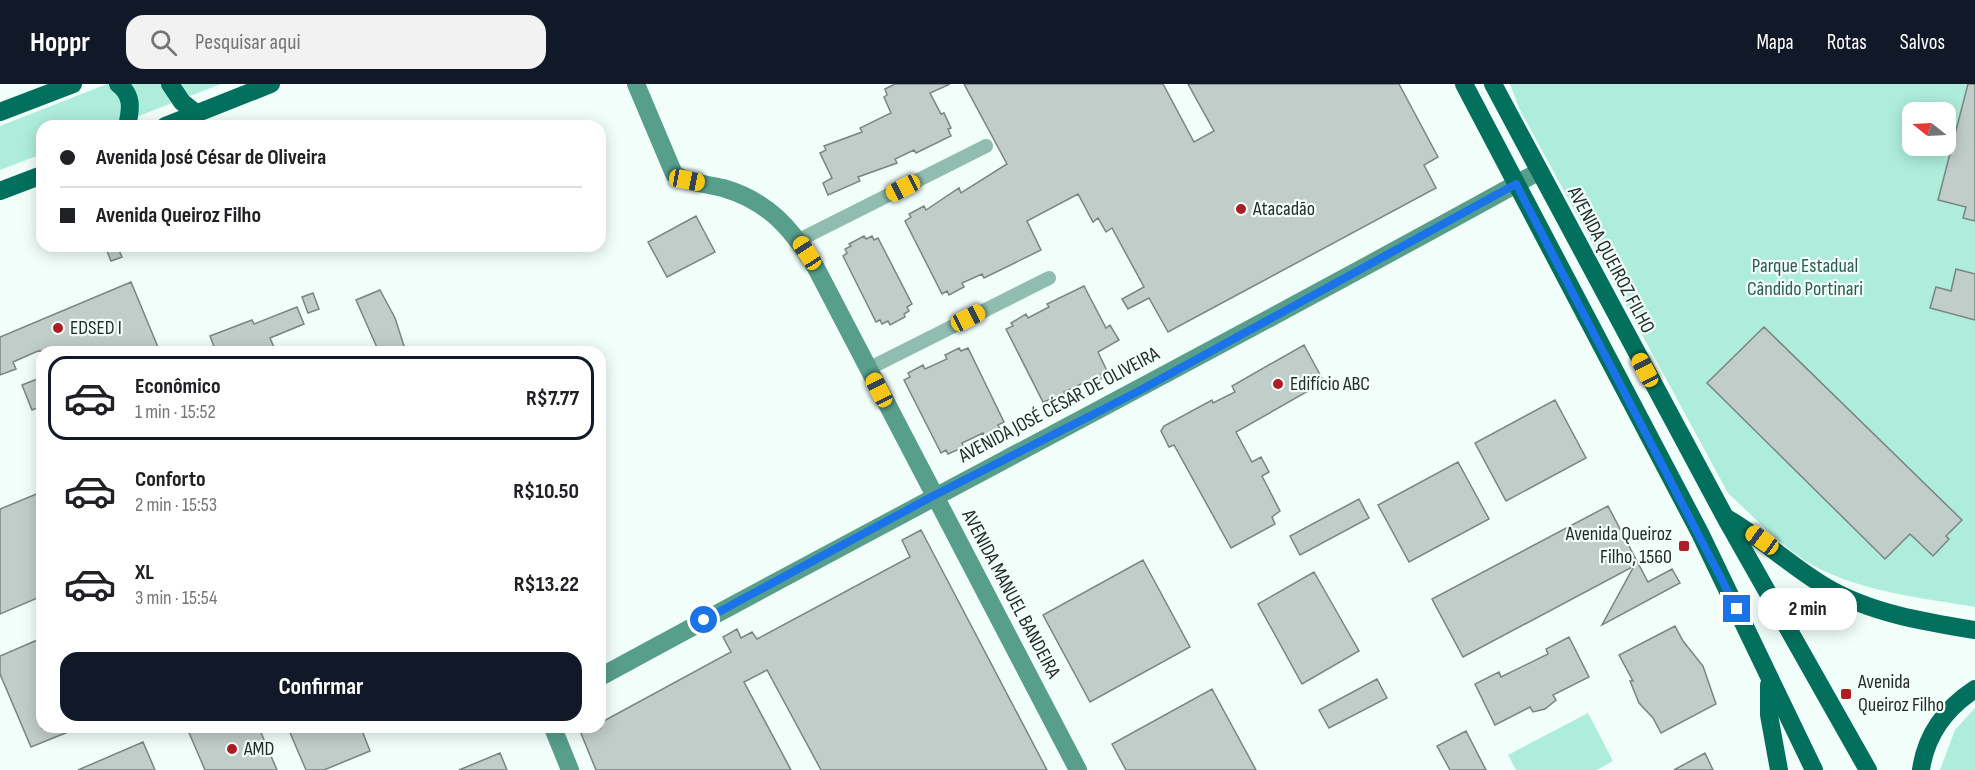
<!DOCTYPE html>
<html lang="pt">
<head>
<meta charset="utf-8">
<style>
  :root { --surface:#fff; --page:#f2f2f2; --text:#202124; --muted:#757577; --line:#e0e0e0; --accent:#111827 }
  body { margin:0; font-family:"Sofia Sans Condensed",sans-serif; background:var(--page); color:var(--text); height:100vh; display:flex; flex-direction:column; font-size:22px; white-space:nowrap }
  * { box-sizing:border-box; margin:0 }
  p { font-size:20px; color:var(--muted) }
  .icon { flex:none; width:33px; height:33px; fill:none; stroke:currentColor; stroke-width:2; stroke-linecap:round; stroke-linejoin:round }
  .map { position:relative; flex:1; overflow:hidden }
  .side { position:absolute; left:36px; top:262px; width:570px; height:387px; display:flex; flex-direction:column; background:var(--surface); border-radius:18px; box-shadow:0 3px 15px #0003 }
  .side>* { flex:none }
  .banner { position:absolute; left:36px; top:36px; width:570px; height:132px; border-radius:18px; box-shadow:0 3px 15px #0003; display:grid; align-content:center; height:132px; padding:0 24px; background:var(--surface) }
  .needle { width:39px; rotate:288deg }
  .buttons { position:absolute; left:1902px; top:18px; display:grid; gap:12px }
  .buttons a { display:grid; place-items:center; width:54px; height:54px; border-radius:12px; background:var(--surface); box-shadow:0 3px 15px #0003; font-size:30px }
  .end { position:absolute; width:27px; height:27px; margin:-14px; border:8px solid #1a73e8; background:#fff; box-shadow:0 0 0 3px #fff }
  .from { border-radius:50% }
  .bubble { position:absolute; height:42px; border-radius:18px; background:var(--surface); box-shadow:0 3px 15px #0003; font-size:20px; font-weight:700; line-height:42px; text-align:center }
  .car { position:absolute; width:18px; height:36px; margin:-18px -9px; border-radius:8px; box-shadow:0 0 4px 2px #0007; background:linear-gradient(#f5c518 24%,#345 0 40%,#f5c518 0 76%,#345 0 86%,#f5c518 0) }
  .banner b { display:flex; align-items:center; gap:21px; height:57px; font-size:22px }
  .banner b+b { border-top:2px solid var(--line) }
  .banner i { width:15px; height:15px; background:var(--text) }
  ul { padding:10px 0 0; list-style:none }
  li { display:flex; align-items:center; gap:18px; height:84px; margin:0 12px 9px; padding:0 12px; border:3px solid transparent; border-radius:18px }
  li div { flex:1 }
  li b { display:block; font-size:22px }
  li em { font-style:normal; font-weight:700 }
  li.on { border-color:var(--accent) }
  li>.icon { width:54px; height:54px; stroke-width:1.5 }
  .cta { display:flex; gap:12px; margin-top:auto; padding:12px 24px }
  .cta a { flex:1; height:69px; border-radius:18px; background:var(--accent); color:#fff; font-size:24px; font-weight:700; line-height:69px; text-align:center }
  header { display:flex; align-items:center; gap:36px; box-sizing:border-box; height:84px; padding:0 30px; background:var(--accent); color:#fff }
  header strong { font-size:28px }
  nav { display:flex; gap:33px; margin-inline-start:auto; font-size:21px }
  .search { width:420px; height:54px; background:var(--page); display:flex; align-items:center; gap:15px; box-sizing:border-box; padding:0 21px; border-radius:18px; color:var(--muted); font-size:22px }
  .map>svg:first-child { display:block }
  .green { fill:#aeeddb; fill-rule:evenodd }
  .building { fill:#c1cdc9; stroke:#7a8581; stroke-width:1.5 }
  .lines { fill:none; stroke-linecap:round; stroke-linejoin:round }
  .street { stroke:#90bdb0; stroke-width:14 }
  .secondary { stroke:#579e8b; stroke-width:18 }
  .highway { stroke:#03705d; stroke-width:18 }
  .route { stroke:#1a73e8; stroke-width:8 }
  .poi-dot { fill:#ae1c25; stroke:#f1fefa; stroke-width:2 }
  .labels { text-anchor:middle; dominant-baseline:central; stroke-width:4.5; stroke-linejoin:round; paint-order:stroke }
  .poi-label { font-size:20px; fill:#262b29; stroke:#f1fefa; text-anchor:start }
  .street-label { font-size:20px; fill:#262b29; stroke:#f1fefa }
  .park-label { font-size:20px; fill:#2b5c50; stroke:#f1fefa }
</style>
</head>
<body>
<header>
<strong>Hoppr</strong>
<div class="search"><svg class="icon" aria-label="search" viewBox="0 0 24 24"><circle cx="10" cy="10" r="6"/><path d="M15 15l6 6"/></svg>Pesquisar aqui</div>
<nav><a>Mapa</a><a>Rotas</a><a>Salvos</a></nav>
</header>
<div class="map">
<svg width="1975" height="686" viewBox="0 0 1975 686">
  <rect width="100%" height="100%" fill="#f1fefa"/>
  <path class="green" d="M 107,0 L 221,0 L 113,42 L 42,42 L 42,70 L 0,86 L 0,42 Z
    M 1510,0 L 1975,0 L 1975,523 C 1922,514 1864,508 1816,483 C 1783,465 1756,435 1728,409 L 1519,24 ZM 1912,28 L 1946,28 L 1946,62 L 1912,62 Z
    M 1975,624 L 1975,686 L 1940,686 L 1955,646 Z
    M 1588,629 L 1613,677 L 1597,686 L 1516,686 L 1508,671 Z"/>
  <path class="building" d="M 895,0 L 950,0 L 930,9 L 941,30 L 944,29 L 951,44 L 948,45 L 951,52 L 916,69 L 914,66 L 895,75 L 897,79 L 858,93 L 860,97 L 828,111 L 823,99 L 832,94 L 820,69 L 826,66 L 824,62 L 862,48 L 860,44 L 891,29 L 884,13 L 887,11 L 885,5 Z
    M 964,0 L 1163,0 L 1194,58 L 1214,47 L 1188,0 L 1399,0 L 1438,73 L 1424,81 L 1436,104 L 1168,248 L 1149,214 L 1128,225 L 1122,215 L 1144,203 L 1112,144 L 1106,148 L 1098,134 L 1093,138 L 1078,110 L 1027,137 L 1041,166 L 984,194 L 982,190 L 962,199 L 964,203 L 949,211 L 947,207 L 942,210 L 905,137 L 911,133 L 909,130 L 924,122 L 926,126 L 959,104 L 961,109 L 1007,80 Z
    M 1968,0 L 1975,0 L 1975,137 L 1963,134 L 1966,123 L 1938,116 Z
    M 696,132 L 715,168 L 667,193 L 648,158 Z
    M 864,152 L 866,155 L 872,152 L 874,156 L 878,154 L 912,220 L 907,223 L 909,227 L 904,230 L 905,233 L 890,241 L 888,237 L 882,240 L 880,236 L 876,238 L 843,172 L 847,169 L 845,165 L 851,162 L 849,160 Z
    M 105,162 L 117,162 L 122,173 L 111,177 Z
    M 1956,185 L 1975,190 L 1975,236 L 1930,224 L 1936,203 L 1951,207 Z
    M 131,198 L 160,268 L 38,267 L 13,278 L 16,285 L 0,291 L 0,253 Z
    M 1084,202 L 1106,244 L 1110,241 L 1119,256 L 1098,268 L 1107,287 L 1101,290 L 1103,294 L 1087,302 L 1085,298 L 1064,308 L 1066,312 L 1051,320 L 1049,316 L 1043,318 L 1006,245 L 1013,242 L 1011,239 L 1026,230 L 1028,234 L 1049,223 L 1047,220 Z
    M 380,206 L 395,234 L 406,268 L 379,268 L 356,216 Z
    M 313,209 L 319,225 L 308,229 L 302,213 Z
    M 297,223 L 304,240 L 270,254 L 276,268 L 216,268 L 210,252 L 252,236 L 254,240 Z
    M 1764,243 L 1962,436 L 1946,452 L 1949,455 L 1933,472 L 1910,450 L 1885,475 L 1707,299 Z
    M 1304,261 L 1324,298 L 1236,348 L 1252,378 L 1261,373 L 1269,388 L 1262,392 L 1280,427 L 1272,433 L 1275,440 L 1231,464 L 1174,361 L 1169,363 L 1161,347 L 1164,342 L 1212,316 L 1213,319 L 1235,308 L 1232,302 Z
    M 959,264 L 961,267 L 968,264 L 1004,338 L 998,341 L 1000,345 L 985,352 L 983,349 L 962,359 L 964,363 L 948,370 L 946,366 L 941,369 L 904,296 L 910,293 L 908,289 L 923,281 L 925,285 L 947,275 L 945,271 Z
    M 42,293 L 42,322 L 32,326 L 22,301 Z
    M 1555,316 L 1586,374 L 1506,417 L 1475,359 Z
    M 1458,378 L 1489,435 L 1409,478 L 1378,421 Z
    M 39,409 L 42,416 L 42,512 L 0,530 L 0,425 Z
    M 1359,415 L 1369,434 L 1300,471 L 1290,452 Z
    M 1608,422 L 1648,498 L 1672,485 L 1680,499 L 1602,541 L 1634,482 L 1463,573 L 1432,515 Z
    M 921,446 L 1047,686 L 821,686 L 767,586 L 744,598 L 791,686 L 596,686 L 580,647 L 588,644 L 600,644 L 600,639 L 731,568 L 723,553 L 737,545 L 741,554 L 752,548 L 757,555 L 910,473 L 902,456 Z
    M 1143,476 L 1190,563 L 1090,618 L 1043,531 Z
    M 1314,488 L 1359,567 L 1302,600 L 1258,520 Z
    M 1675,542 L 1683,557 L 1703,582 L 1716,620 L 1661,649 L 1653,634 L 1639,619 L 1630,597 L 1633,597 L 1619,571 Z
    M 1569,553 L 1589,593 L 1553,611 L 1556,616 L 1545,625 L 1533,628 L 1530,623 L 1495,641 L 1475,600 L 1499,588 L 1501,593 L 1548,570 L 1546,565 Z
    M 42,554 L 42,644 L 78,644 L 31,663 L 0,590 L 0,572 Z
    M 1377,595 L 1387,614 L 1329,644 L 1319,626 Z
    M 1212,605 L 1256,686 L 1126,686 L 1112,660 Z
    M 187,644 L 259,644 L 277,686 L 205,686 Z
    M 288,644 L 361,644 L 370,667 L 324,686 L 306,686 Z
    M 1466,647 L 1486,686 L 1450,686 L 1437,662 Z
    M 143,658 L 155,686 L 78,686 Z
    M 500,669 L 507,686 L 459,686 Z
    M 1705,669 L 1713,686 L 1674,686 Z"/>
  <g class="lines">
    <path class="street" d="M 799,156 L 986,62
      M 868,285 L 1049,194"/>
    <path class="secondary" d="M 636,0 L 674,90 C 688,99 706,100 723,104 C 768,117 791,144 815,182 L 1078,686
      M 600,593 C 912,423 1228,260 1538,88
      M 553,644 L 570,686"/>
    <path class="highway" d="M 118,0 C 133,11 131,25 127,42
      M 170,0 L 182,18 L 196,29
      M 1464,0 L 1700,449 L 1814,686
      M 1493,0 L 1725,433 L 1868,686
      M 0,28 L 73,0
      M 165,42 L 271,0
      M 0,107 L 42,91
      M 1725,433 C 1761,453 1790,482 1826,503 C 1870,529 1925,538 1975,546
      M 1769,601 L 1769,631 L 1779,686
      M 1921,686 C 1926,650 1946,624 1975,605"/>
  </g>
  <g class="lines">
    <path class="route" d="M 704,536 L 933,412 L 1137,308 L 1516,100 L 1737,525"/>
  </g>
  <g class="poi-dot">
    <circle cx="1241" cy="125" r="6"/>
    <circle cx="58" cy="244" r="6"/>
    <circle cx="1278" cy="300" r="6"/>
    <rect x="1678" y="456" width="12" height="12" rx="3"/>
    <rect x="1840" y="604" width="12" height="12" rx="3"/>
    <circle cx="232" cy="665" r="6"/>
  </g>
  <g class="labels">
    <g class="poi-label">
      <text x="1253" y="125">Atacadão</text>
      <text x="70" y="244">EDSED I</text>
      <text x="1290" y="300">Edifício ABC</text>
      <text x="1672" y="450" text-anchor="end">Avenida Queiroz<tspan x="1672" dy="23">Filho, 1560</tspan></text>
      <text x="1858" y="598">Avenida<tspan x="1858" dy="23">Queiroz Filho</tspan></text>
      <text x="244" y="665">AMD</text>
    </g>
    <g class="street-label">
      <text transform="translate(1611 176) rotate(62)">AVENIDA QUEIROZ FILHO</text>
      <text transform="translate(1059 321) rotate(-28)">AVENIDA JOSÉ CÉSAR DE OLIVEIRA</text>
      <text transform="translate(1011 510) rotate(62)">AVENIDA MANUEL BANDEIRA</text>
    </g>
    <g class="park-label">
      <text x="1805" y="182">Parque Estadual<tspan x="1805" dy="23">Cândido Portinari</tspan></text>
    </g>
  </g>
</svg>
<div class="buttons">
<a><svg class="needle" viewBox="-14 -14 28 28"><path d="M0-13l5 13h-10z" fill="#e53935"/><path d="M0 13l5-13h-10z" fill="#757577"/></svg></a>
</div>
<i class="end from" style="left:704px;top:536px"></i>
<i class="end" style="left:1737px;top:525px"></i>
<div class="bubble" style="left:1758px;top:504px;width:99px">2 min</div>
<i class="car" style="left:687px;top:96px;rotate:101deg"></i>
<i class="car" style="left:903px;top:104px;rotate:243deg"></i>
<i class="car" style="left:807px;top:169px;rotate:327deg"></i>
<i class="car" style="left:968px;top:234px;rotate:63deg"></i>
<i class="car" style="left:1645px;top:286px;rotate:332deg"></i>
<i class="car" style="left:879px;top:306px;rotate:333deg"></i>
<i class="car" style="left:1762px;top:456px;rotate:306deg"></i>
<div class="banner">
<b><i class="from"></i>Avenida José César de Oliveira</b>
<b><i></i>Avenida Queiroz Filho</b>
</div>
<section class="side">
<ul>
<li class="on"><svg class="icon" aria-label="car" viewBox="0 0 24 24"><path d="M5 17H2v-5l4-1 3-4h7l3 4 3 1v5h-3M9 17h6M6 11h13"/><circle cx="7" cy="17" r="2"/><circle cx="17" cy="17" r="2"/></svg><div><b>Econômico</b><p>1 min · 15:52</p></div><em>R$7.77</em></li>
<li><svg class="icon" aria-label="car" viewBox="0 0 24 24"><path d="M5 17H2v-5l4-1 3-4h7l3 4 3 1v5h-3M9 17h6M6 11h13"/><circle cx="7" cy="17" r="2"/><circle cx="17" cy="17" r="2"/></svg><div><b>Conforto</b><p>2 min · 15:53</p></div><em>R$10.50</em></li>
<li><svg class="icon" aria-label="car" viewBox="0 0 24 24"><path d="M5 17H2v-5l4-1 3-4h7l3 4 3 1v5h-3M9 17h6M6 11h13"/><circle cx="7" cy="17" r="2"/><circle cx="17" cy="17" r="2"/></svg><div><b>XL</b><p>3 min · 15:54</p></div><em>R$13.22</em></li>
</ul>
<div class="cta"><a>Confirmar</a></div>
</section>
</div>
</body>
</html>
